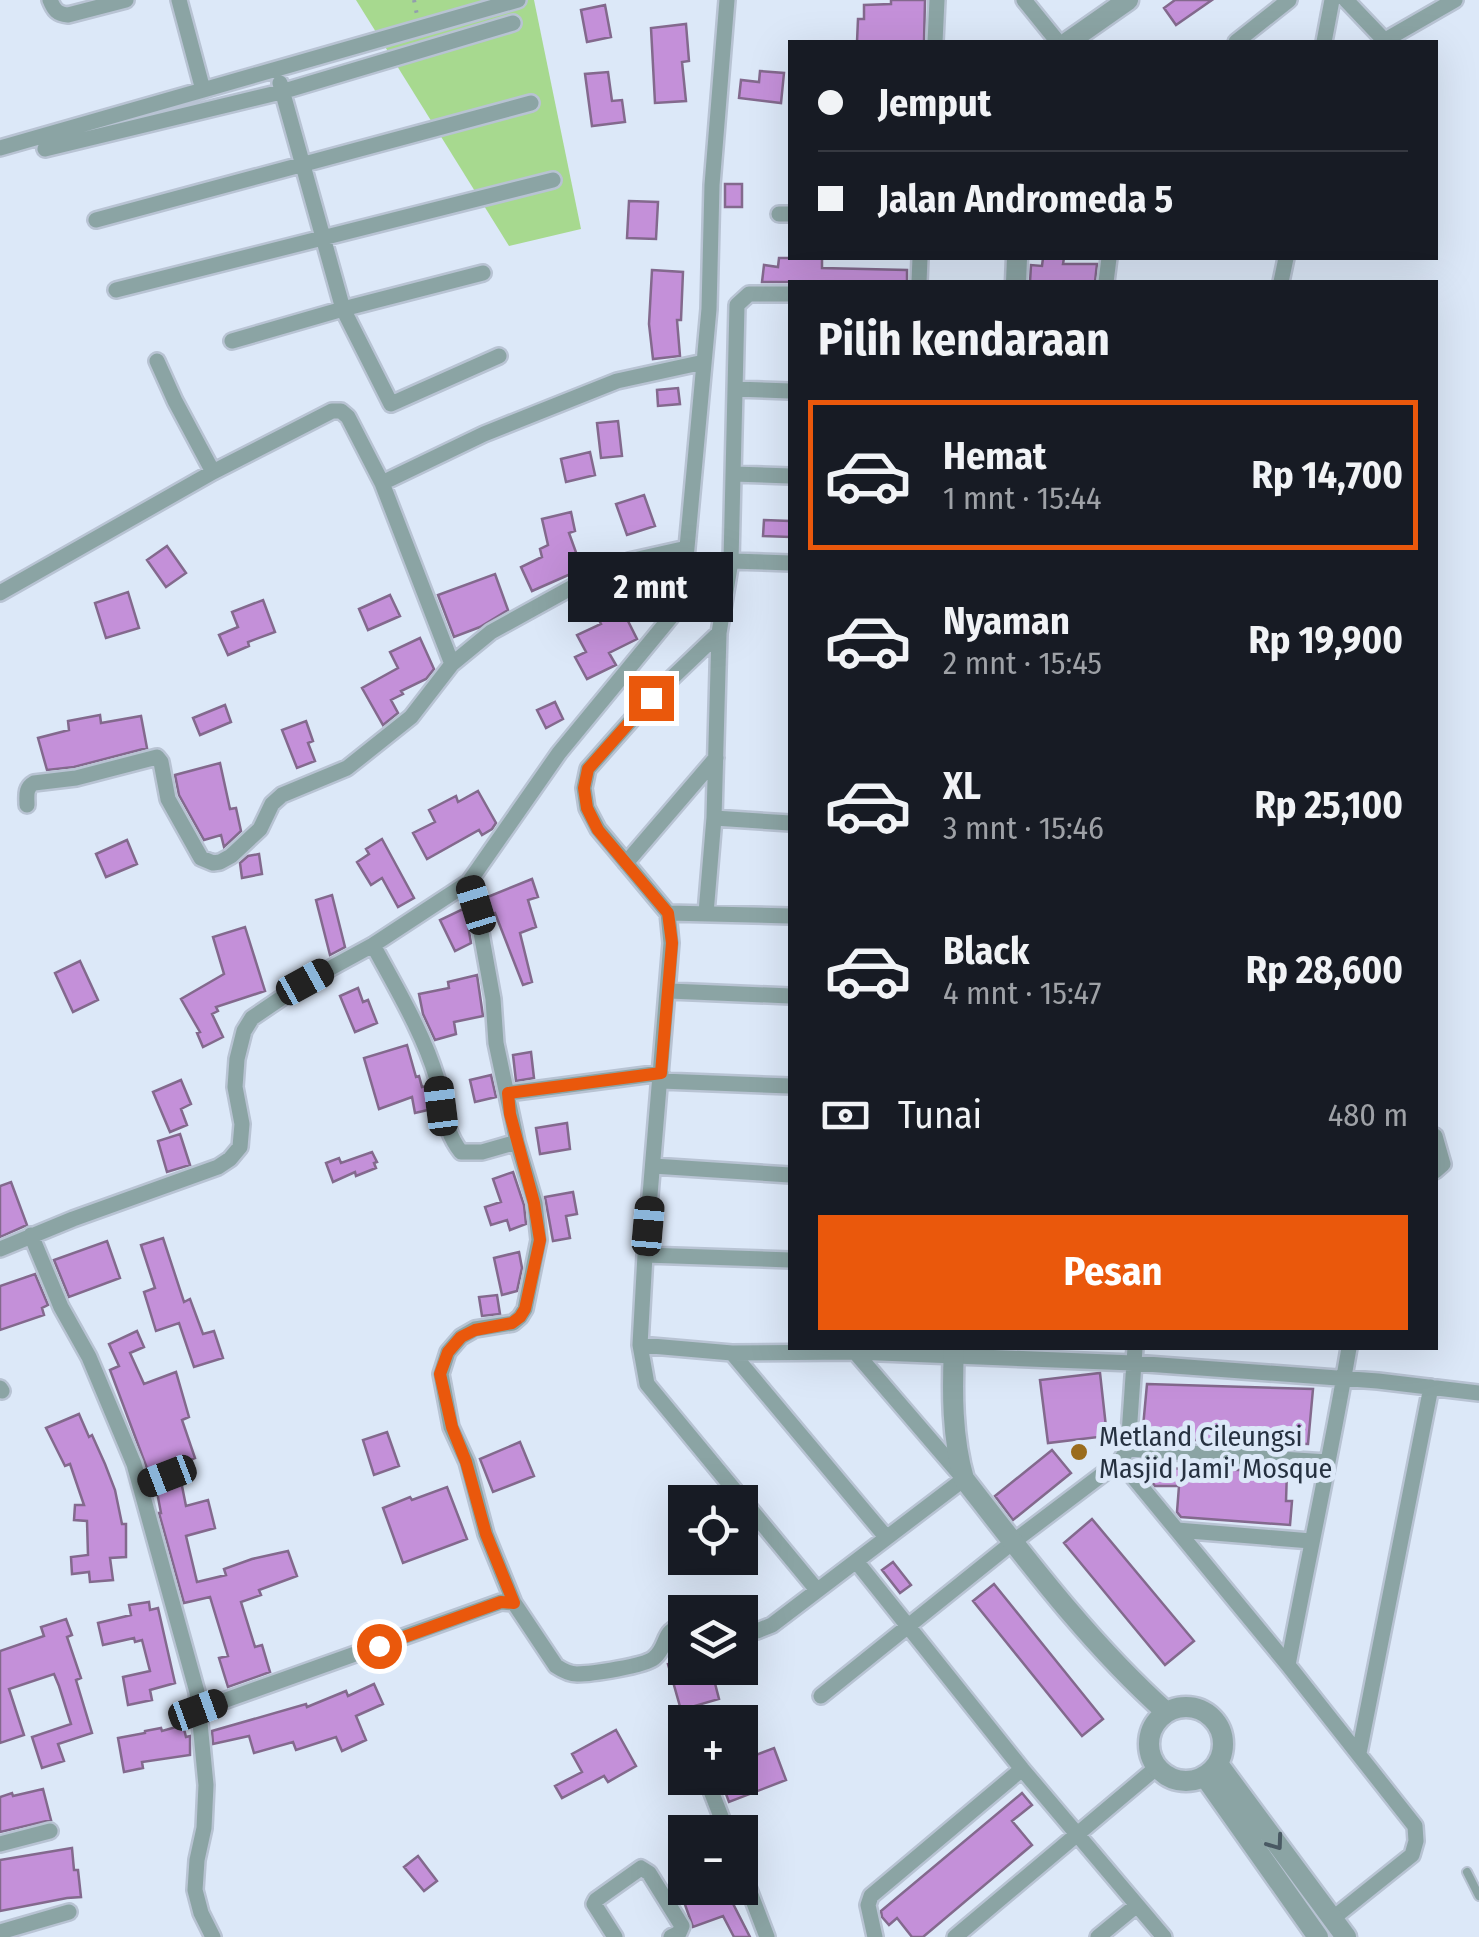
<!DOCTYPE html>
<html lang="id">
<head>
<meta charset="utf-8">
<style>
  :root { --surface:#171b24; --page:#20242c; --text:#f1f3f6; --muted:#9ea1a6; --line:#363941; --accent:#ea580c }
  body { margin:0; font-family:"Fira Sans Condensed",sans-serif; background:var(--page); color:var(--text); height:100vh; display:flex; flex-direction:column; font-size:38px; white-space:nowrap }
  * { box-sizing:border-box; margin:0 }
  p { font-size:32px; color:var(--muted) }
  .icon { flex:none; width:55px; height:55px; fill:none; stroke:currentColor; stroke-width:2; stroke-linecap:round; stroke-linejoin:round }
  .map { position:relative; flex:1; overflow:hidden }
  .panel { position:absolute; left:788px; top:280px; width:650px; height:1070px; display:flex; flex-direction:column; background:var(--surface); border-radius:0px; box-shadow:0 10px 40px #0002 }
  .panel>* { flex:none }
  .hud { position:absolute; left:788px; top:40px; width:650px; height:220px; border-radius:0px; box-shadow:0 10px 40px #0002; display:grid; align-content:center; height:220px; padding:0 30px; background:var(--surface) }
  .controls { position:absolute; left:668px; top:1485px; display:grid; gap:20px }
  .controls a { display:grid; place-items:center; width:90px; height:90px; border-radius:0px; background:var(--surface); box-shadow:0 10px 40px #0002; font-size:50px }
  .end { position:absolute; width:45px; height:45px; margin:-22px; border:12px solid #ea580c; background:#fff; box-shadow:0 0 0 5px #fff }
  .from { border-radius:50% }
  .bubble { position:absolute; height:70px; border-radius:0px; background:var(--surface); box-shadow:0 10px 40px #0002; font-size:32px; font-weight:700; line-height:70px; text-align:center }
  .car { position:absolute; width:30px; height:60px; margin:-30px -15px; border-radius:12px; box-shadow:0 0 8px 2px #0007; background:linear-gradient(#222 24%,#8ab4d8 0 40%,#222 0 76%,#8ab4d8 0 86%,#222 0) }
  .hud b { display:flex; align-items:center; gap:35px; height:95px; font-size:38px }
  .hud b+b { border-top:2px solid var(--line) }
  .hud i { width:25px; height:25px; background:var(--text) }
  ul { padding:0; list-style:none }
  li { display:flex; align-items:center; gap:30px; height:150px; margin:0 20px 15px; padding:0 10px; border:5px solid transparent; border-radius:0px }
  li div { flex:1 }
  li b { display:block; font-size:38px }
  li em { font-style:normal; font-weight:700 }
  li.active { border-color:var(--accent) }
  li>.icon { width:90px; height:90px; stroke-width:1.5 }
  h2 { padding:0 30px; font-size:45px; line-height:120px }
  .pay { display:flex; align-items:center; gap:25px; height:110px; padding:0 30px; font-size:38px }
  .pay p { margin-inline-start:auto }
  .primary-button { display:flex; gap:20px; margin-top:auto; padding:20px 30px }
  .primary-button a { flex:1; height:115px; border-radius:0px; background:var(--accent); color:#fff; font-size:40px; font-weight:700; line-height:115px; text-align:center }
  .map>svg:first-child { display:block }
  .green { fill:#a7d98f }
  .building { fill:#c490d9; stroke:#83698d; stroke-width:2.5 }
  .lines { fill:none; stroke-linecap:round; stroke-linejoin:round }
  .service-casing { stroke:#b8c3d3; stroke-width:12 }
  .minor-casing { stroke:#b8c3d3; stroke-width:20 }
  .tertiary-casing { stroke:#b8c3d3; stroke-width:25 }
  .path { stroke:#939eae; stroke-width:4; stroke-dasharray:2.5 8; stroke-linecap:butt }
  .service { stroke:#8ba4a4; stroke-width:8 }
  .minor { stroke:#8ba4a4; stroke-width:15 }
  .tertiary { stroke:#8ba4a4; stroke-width:20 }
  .oneway { stroke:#495963 }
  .route { stroke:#ea580c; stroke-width:12 }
  .poi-dot { fill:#9a6c1d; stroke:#dce8f8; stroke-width:4 }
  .labels { text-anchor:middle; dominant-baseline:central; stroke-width:10; stroke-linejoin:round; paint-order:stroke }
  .poi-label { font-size:28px; fill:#263140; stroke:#dce8f8; text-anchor:start }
</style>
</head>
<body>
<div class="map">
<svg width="1479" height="1937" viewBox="0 0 1479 1937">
  <rect width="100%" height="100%" fill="#dce8f8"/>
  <path class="green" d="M 356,0 L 534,0 L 581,229 L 509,246 Z"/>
  <path class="building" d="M 891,0 L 925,0 L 924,42 L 857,42 L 858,19 L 864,19 L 864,5 L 891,4 Z
    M 1175,0 L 1212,0 L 1176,25 L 1164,8 Z
    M 605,5 L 611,37 L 587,42 L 581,10 Z
    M 686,24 L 689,61 L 682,62 L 686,101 L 655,103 L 651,28 Z
    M 760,71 L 784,73 L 781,103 L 739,98 L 741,80 L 759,82 Z
    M 608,72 L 612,101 L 622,100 L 625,122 L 592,126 L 585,74 Z
    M 725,184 L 742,184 L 742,207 L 725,207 Z
    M 629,201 L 658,202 L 656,239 L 627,238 Z
    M 779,258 L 822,258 L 822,268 L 907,270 L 907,282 L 762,282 L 764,265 L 778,267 Z
    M 1043,258 L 1064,258 L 1063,264 L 1097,264 L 1095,282 L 1030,282 L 1031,265 L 1042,266 Z
    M 652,270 L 683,272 L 681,320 L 677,320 L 680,356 L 653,359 L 649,324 Z
    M 678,388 L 680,404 L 658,406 L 657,390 Z
    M 618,421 L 622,456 L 601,458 L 597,423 Z
    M 590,452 L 595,475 L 566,482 L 561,459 Z
    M 644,495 L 655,526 L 627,535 L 616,504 Z
    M 571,512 L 575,531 L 569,533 L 582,569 L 532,591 L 521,567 L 542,557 L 540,549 L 548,545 L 542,519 Z
    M 764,520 L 790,521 L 790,537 L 763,536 Z
    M 167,546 L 186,573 L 166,587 L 147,560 Z
    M 495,574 L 508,610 L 480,627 L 454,637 L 438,595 Z
    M 128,592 L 139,628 L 106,638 L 95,603 Z
    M 626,592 L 637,612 L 626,617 L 637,639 L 609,653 L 616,665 L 587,679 L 575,657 L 586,652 L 577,635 L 601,624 L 593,609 Z
    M 390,595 L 400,616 L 368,630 L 359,609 Z
    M 263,600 L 275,632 L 248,642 L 249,646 L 228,655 L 219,635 L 238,627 L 232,612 Z
    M 420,638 L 434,669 L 426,679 L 401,691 L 403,694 L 391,700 L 398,713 L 383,725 L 362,688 L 398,668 L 390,652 Z
    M 555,702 L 563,719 L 546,728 L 537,710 Z
    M 225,705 L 231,722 L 200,735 L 193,718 Z
    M 100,715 L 101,723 L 141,716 L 147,748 L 74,767 L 47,770 L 38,738 L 69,730 L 68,721 Z
    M 306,721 L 313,741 L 308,743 L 315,761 L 297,768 L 282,730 Z
    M 220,763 L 230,809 L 236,808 L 241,831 L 224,847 L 221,835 L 204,840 L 179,795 L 175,775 Z
    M 478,791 L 496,823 L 492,829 L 482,835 L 479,830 L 427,859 L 413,833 L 435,822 L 429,810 L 456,796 L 458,802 Z
    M 382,839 L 414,898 L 398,907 L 382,878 L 371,885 L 357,862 L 369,854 L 366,849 Z
    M 127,840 L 137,864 L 106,877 L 96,854 Z
    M 259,854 L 262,874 L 242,878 L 240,863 L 248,856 Z
    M 532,879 L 538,897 L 528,900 L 536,927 L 520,933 L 532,982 L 523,985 L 495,913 L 489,915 L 485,898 Z
    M 332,895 L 345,947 L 330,955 L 316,900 Z
    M 465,908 L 471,943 L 455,951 L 440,920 Z
    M 245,927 L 265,991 L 216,1007 L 218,1011 L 212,1014 L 223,1037 L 203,1047 L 197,1033 L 200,1032 L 181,999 L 224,974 L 213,937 Z
    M 80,961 L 98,1000 L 73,1012 L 55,973 Z
    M 477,975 L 483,1016 L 454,1022 L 456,1034 L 435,1040 L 423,1014 L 419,994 L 449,988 L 448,982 Z
    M 358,988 L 363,1002 L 368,1000 L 377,1023 L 355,1032 L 340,996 Z
    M 407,1045 L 416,1077 L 419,1076 L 422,1087 L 427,1086 L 432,1109 L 415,1113 L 412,1097 L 379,1109 L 364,1058 Z
    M 531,1052 L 534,1078 L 516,1081 L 513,1055 Z
    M 491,1075 L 496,1097 L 475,1102 L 470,1080 Z
    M 181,1080 L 191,1104 L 181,1109 L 187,1125 L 170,1132 L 153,1092 Z
    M 567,1123 L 570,1149 L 540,1154 L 536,1128 Z
    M 180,1134 L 190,1165 L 167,1172 L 158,1141 Z
    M 372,1152 L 377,1162 L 374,1163 L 376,1168 L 356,1176 L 355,1172 L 333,1182 L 326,1163 L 339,1158 L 341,1163 Z
    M 513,1172 L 524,1205 L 526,1224 L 510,1230 L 507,1220 L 491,1225 L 485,1207 L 501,1202 L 493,1179 Z
    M 11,1182 L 27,1225 L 0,1237 L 0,1186 Z
    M 573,1192 L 577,1214 L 566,1216 L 570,1238 L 553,1241 L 545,1197 Z
    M 163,1238 L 184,1302 L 190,1299 L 203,1334 L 214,1331 L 223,1358 L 194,1367 L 179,1323 L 156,1331 L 144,1292 L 155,1288 L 141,1245 Z
    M 107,1241 L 120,1278 L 69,1297 L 54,1260 Z
    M 519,1252 L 522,1268 L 517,1291 L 502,1295 L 494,1258 Z
    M 35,1274 L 48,1305 L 42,1308 L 44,1315 L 0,1330 L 0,1286 Z
    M 497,1295 L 500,1314 L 482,1316 L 479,1297 Z
    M 137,1331 L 144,1347 L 130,1353 L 144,1384 L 176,1372 L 189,1417 L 182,1420 L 195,1458 L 178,1465 L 168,1463 L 148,1471 L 110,1370 L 119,1366 L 109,1344 Z
    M 1100,1373 L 1107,1436 L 1048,1443 L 1040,1380 Z
    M 1147,1384 L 1313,1389 L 1308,1444 L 1142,1438 Z
    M 79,1414 L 89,1437 L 92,1435 L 105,1464 L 115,1490 L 122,1524 L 126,1524 L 126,1557 L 110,1558 L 113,1580 L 90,1582 L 89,1572 L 72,1574 L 71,1557 L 88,1555 L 87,1521 L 74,1520 L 75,1505 L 84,1505 L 70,1464 L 65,1466 L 46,1428 Z
    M 387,1432 L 399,1466 L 374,1475 L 363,1440 Z
    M 520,1442 L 534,1476 L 493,1492 L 480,1459 Z
    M 1052,1450 L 1071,1473 L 1013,1520 L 995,1496 Z
    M 1152,1468 L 1287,1471 L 1286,1501 L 1292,1501 L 1290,1525 L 1181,1517 L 1177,1512 L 1179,1486 L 1155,1486 L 1152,1482 Z
    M 181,1481 L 186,1506 L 208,1500 L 215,1528 L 186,1536 L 197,1582 L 226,1575 L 224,1569 L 252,1559 L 288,1551 L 297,1576 L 259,1590 L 261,1595 L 241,1602 L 255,1647 L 262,1645 L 270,1672 L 228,1687 L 219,1658 L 228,1656 L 210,1597 L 184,1603 L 159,1513 L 161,1513 L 157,1492 Z
    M 447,1487 L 467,1539 L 403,1563 L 383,1508 L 410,1497 L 412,1500 Z
    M 1092,1519 L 1194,1641 L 1165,1665 L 1064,1543 Z
    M 893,1562 L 911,1585 L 900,1593 L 882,1570 Z
    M 994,1584 L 1103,1719 L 1082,1736 L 973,1601 Z
    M 149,1602 L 150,1610 L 158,1608 L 175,1683 L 150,1690 L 152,1700 L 128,1705 L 123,1677 L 150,1671 L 142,1640 L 135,1642 L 134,1638 L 103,1645 L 98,1623 L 131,1615 L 129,1605 Z
    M 66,1619 L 72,1635 L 67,1637 L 81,1678 L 76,1680 L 92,1733 L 58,1744 L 64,1761 L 42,1768 L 32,1737 L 71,1724 L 59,1686 L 54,1674 L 9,1689 L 24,1735 L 0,1743 L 0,1651 L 44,1636 L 41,1627 Z
    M 685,1659 L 685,1668 L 711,1668 L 719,1699 L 681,1710 L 668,1664 Z
    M 374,1684 L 383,1704 L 356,1716 L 366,1740 L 342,1751 L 336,1737 L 296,1750 L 293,1742 L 254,1753 L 249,1736 L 213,1744 L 212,1731 L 306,1704 L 307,1707 L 346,1691 L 348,1696 Z
    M 183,1725 L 186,1737 L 190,1736 L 190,1755 L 142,1762 L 143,1768 L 124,1772 L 118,1738 L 145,1733 L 145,1731 L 161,1728 L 162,1731 Z
    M 616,1730 L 636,1766 L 608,1782 L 604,1776 L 562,1798 L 555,1786 L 582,1772 L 572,1754 Z
    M 774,1748 L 786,1780 L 729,1802 L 720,1778 L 740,1778 L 740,1761 Z
    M 43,1789 L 51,1820 L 0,1832 L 0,1797 L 12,1793 L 13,1796 Z
    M 1022,1793 L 1032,1805 L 1012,1821 L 1032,1845 L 923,1937 L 912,1937 L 897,1918 L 889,1925 L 882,1917 L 881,1911 Z
    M 72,1848 L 74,1870 L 78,1870 L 81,1897 L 67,1898 L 0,1911 L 0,1860 Z
    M 418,1856 L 437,1881 L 424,1891 L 404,1867 Z
    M 679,1888 L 725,1888 L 750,1937 L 734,1937 L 723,1916 L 693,1927 Z"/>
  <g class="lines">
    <defs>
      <path id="service" d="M 1467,1872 L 1479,1896"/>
      <path id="minor" d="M 50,0 C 54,10 57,14 68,15 L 126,0
        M 179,0 L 203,90
        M 1024,0 L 1058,42
        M 1346,0 L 1385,41
        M 935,42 L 937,0
        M 1236,42 L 1289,0
        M 1324,42 L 1332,0
        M 1382,42 L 1455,0
        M 280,83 L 343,309 L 391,404 L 499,356
        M 0,148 L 518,0
        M 45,149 L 281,92 L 513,23
        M 779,214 L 790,214
        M 96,220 L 531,103
        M 919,282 L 920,258
        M 1106,282 L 1109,258
        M 1281,282 L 1286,258
        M 116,290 L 553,180
        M 232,341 L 343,309 L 483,273
        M 157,361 L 175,401 L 213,472
        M 735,389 L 790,391
        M 733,474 L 790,476
        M 382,483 L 484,434 L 617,381 L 704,362
        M 731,561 L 790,563
        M 0,593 L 213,472 L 332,411 L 341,411 L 348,417 L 382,483 L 452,664
        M 719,633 L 651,698 L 588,769 L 584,788 L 587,808 L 598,829 L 668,913 L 671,943 L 645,1255 L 640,1345 L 647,1384 L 817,1590
        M 27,805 C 27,796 25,788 34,783 L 76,778 L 157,757 L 161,762 L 168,799 L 201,858 L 213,863 L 220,862 L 231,856 L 260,829 L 272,804 L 282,795 L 347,768 L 411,717 L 452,664 L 491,632 L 598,573 L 629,561 L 687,548
        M 714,818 L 790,823
        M 626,863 L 716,758
        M 668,913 L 790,916
        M 706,913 L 714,818 L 719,633 L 731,561 L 737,305 L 749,294 L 790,294
        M 373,945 C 396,988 423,1032 437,1079 C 445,1105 443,1130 461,1152 L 482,1152 L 517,1142 L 496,1043 L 493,999 L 476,905 L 469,882
        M 669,991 L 790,996
        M 661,1081 L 790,1086
        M 508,1093 L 661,1073
        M 1435,1136 L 1443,1164 L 1435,1171
        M 653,1166 L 790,1175
        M 31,1235 L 61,1307 L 89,1357 L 134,1464 L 197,1692 L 206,1785 L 204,1828 L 197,1860 L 195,1890 L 201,1913 L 213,1937
        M 0,1249 L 73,1219 L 218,1167 L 230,1159 L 240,1147 L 242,1124 L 235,1087 L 237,1059 L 244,1031 L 252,1018 L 305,982 L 373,945 L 469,882 L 559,753 L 675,612 L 683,591 L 709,309 L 712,185 L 727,0
        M 645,1255 L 790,1260
        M 640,1345 L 732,1353 L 855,1352 L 1133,1363 L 1378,1381 L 1479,1393
        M 732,1353 L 886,1537
        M 0,1388 L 2,1391
        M 1128,1449 L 1327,1462
        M 1120,1461 L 1288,1665 L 1415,1826 L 1416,1841 L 1412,1855 L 1332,1919
        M 140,1486 L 172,1474
        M 1177,1530 L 1311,1541
        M 856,1561 L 1022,1769 L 1164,1937
        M 514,1603 L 486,1534 L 467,1462 L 451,1427 L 441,1374 L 448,1352 L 461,1337 L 475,1329 L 513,1323 L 520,1317 L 525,1309 L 539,1240 L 535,1203 L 517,1142
        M 740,1632 L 757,1631 L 772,1625 L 964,1479 L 855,1352
        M 1288,1665 C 1308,1559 1331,1454 1349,1348
        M 821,1696 L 1013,1542 L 1120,1461 L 1128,1449 L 1135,1348
        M 198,1710 L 501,1602 L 514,1603 L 556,1666 C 562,1670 569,1674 577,1674 C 591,1674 645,1666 654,1658 C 669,1646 661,1628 685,1626
        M 1359,1753 L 1431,1387
        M 706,1778 L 727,1832
        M 0,1844 L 50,1831
        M 740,1866 L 767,1937
        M 0,1932 L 69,1912
        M 615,1937 L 594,1904 L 596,1900 L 641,1868 L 649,1873 L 682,1926 L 679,1933 L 671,1937
        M 875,1937 L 868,1905 L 871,1896 L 1022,1769
        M 955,1937 L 1156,1768
        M 1098,1937 L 1137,1905"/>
      <path id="tertiary" d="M 1068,42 L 1128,0
        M 1016,282 L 1017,258
        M 954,1348 C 952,1391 952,1438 964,1479 C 1027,1560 1090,1644 1166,1712
        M1149 1744a37 37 0 1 1 74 0a37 37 0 1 1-74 0Z
        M 1218,1764 L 1346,1937
        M 1205,1777 L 1318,1937"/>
    </defs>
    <use href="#service" class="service-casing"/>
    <use href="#minor" class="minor-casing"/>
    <use href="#tertiary" class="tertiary-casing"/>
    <path class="path" d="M 414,0 L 417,15"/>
    <use href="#service" class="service"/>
    <use href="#minor" class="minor"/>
    <use href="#tertiary" class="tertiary"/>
  </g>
  <defs><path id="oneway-chevron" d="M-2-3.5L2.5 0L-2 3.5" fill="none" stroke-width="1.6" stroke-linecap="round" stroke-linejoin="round" transform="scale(2.5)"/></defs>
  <use class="oneway" href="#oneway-chevron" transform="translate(1276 1843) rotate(54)"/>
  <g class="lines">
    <path class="route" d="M 379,1646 L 501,1602 L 514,1603 L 486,1534 L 466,1462 L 452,1427 L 440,1374 L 448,1352 L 461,1337 L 475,1330 L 512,1323 L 520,1317 L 525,1309 L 540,1240 L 534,1203 L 510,1114 L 508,1093 L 661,1073 L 672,943 L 668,913 L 598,830 L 587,808 L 584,788 L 588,769 L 651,698"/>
  </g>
  <circle class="poi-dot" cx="1079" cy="1452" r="10"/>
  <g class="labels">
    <g class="poi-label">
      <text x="1099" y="1436">Metland Cileungsi<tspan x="1099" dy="32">Masjid Jami' Mosque</tspan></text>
    </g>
  </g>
</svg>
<div class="controls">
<a><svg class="icon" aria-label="locate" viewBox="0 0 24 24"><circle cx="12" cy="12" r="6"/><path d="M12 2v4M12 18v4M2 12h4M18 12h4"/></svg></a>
<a><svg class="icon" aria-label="layers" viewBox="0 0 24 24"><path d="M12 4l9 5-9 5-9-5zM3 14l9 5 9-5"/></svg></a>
<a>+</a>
<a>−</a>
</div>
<i class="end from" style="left:379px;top:1646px"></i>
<i class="end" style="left:651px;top:698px"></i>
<div class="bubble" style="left:568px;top:552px;width:165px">2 mnt</div>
<i class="car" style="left:476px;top:905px;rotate:343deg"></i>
<i class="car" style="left:305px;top:982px;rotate:61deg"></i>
<i class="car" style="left:441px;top:1106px;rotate:353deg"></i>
<i class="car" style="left:648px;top:1226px;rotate:5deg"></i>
<i class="car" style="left:167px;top:1476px;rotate:249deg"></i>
<i class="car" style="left:198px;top:1710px;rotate:70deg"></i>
<div class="hud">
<b><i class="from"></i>Jemput</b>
<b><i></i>Jalan Andromeda 5</b>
</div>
<section class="panel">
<h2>Pilih kendaraan</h2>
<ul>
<li class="active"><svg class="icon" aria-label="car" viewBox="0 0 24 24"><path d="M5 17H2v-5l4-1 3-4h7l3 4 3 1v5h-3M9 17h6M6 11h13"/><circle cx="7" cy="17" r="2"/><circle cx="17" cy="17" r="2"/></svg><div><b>Hemat</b><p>1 mnt · 15:44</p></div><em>Rp 14,700</em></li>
<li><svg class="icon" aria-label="car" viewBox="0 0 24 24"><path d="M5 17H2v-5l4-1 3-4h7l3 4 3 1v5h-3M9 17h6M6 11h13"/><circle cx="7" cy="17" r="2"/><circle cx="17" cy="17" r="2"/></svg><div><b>Nyaman</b><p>2 mnt · 15:45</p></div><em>Rp 19,900</em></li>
<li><svg class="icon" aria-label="car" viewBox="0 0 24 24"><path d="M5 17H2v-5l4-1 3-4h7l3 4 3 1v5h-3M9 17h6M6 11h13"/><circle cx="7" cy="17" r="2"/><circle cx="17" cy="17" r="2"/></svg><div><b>XL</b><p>3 mnt · 15:46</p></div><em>Rp 25,100</em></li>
<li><svg class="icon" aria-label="car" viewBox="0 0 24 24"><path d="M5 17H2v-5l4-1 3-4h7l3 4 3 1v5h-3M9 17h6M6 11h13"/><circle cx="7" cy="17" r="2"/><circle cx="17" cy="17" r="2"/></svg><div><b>Black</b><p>4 mnt · 15:47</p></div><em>Rp 28,600</em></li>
</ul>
<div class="pay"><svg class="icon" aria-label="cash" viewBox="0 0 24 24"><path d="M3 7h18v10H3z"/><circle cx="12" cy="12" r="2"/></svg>Tunai<p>480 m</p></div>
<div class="primary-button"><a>Pesan</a></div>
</section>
</div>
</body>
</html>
